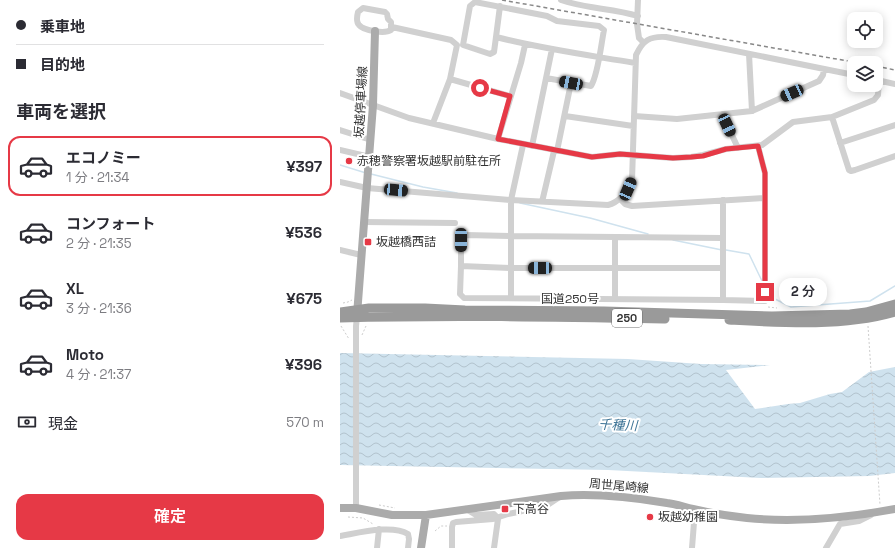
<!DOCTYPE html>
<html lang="ja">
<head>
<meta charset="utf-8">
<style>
  :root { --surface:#fff; --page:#f2f2f3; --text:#2b2b33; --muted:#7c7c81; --line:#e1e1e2; --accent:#e63946 }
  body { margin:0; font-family:"Space Grotesk","Noto Sans JP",sans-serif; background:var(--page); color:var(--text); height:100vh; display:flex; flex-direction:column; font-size:15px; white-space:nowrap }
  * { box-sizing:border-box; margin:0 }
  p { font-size:13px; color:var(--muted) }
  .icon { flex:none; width:22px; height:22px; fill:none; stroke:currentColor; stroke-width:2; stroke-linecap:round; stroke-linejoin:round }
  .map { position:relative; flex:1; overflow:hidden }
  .sheet { display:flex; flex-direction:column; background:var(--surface); width:340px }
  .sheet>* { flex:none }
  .guide { display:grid; align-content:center; height:88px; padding:0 16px; background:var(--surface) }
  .controls { position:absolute; left:507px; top:12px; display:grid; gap:8px }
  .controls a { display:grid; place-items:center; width:36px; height:36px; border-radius:8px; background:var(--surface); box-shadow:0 2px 10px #0003; font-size:20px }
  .end { position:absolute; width:18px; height:18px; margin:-9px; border:5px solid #e63946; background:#fff; box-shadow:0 0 0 2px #fff }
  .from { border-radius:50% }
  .bubble { position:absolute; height:28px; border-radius:12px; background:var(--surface); box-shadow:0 2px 10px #0003; font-size:13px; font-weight:600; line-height:28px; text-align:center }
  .car { position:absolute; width:12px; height:24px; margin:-12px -6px; border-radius:5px; box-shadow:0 0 3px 1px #0007; background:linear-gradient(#222 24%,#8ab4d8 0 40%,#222 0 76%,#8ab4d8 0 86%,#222 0) }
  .guide b { display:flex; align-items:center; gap:14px; height:38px; font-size:15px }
  .guide b+b { border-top:1px solid var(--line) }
  .guide i { width:10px; height:10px; background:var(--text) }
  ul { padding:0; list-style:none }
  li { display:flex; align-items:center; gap:12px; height:60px; margin:0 8px 6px; padding:0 8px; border:2px solid transparent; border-radius:12px }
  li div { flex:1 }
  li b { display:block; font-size:15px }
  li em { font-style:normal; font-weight:600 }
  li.on { border-color:var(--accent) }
  li>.icon { width:36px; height:36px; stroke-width:1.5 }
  h2 { padding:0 16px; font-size:18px; line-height:48px }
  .pay { display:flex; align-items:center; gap:10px; height:44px; padding:0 16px; font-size:15px }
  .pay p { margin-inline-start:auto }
  .primary-button { display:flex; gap:8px; margin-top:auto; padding:8px 16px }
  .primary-button a { flex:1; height:46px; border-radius:12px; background:var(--accent); color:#fff; font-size:16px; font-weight:600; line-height:46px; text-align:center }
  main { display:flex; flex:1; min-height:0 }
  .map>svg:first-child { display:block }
  .water { fill:url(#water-waves) }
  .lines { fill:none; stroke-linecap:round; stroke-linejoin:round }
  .stream { stroke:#cfe2ee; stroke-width:1.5 }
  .path { stroke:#cdcdcd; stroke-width:1; stroke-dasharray:2 2; stroke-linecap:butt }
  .minor { stroke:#d0d0d0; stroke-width:6 }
  .major { stroke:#ababab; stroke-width:8 }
  .highway { stroke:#9a9a9a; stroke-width:9 }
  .rail { stroke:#888; stroke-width:1.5; stroke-dasharray:4 3; stroke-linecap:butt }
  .route { stroke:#e63946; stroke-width:5 }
  .poi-dot { fill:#e63946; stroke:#fff; stroke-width:1.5 }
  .labels { text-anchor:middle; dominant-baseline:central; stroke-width:4; stroke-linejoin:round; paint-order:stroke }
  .shield { fill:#fff; stroke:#707070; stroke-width:1 }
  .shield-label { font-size:11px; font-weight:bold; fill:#333 }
  .street-label { font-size:12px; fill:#333; stroke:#fff }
  .poi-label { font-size:12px; fill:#333; stroke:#fff; text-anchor:start }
  .water-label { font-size:13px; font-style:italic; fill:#3f7597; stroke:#fff }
</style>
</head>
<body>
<main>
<section class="sheet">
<div class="guide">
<b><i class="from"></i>乗車地</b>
<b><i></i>目的地</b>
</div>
<h2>車両を選択</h2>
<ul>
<li class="on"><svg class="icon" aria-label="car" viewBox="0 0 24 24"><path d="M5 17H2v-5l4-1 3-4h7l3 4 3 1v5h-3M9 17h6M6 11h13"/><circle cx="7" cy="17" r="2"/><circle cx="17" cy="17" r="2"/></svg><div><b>エコノミー</b><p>1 分 · 21:34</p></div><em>¥397</em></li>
<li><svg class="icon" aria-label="car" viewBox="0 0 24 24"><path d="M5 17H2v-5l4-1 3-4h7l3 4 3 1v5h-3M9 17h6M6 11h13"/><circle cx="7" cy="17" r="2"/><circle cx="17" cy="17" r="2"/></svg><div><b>コンフォート</b><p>2 分 · 21:35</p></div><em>¥536</em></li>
<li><svg class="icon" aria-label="car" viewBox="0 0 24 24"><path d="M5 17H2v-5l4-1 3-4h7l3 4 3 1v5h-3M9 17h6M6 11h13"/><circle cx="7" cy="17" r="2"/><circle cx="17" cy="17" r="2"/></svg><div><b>XL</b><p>3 分 · 21:36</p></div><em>¥675</em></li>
<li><svg class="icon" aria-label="car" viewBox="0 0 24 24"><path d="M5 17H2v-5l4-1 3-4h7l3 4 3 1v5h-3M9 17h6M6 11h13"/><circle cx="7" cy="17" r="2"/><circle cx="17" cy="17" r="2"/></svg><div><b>Moto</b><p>4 分 · 21:37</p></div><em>¥396</em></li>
</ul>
<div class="pay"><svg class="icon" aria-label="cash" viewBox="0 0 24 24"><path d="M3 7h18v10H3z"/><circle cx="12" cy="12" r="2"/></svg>現金<p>570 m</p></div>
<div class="primary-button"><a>確定</a></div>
</section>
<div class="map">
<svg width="555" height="548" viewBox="0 0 555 548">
  <defs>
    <pattern id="water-waves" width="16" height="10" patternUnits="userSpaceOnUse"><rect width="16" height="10" fill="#cfe2ee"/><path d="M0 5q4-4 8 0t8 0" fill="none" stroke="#b2c2cd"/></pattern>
  </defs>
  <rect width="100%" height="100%" fill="#fff"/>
  <path class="water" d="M 0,353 L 288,359 L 361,364 L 430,365 L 386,370 L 415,409 L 448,404 L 460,403 L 490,394 L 502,392 L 529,372 L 555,367 L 555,473 L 529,476 L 421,478 L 268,470 L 0,465 Z"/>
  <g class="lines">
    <path class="stream" d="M 0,165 L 26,173
      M 31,174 L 83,187 L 117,193
      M 180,203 L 250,218 L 308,234
      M 333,240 L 382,250
      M 386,250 L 409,254 L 422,281
      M 427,288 L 435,299 L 451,307 L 530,301 L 555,286"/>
    <path class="path" d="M 3,303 L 8,302 L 12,300
      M 428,307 L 437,308
      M 1,326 L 9,339
      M 528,326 L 540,505
      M 22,335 L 26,326
      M 39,505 L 55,508
      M 8,517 L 23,518 L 33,524
      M 95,531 L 101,526 L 107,526"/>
    <path class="minor" d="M 221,0 C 246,9 273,8 298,16
      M 298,0 L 297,24 L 299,38 L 304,43
      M 23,8 L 45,12 L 47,14 L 48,19 L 51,22 L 51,30 C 45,34 24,31 19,25 C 16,22 17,16 18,12 Z
      M 52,27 L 111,40 L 117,45 L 110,79 L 93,123
      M 156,37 L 160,6
      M 409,54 L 412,111
      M 206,78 L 251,86 C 258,75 261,45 264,30 L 259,26 L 217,21 L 207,16 L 135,2 L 130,6 L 123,45 L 150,54 L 154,52 L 156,37 C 202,49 248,55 295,63
      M 110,79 L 170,96
      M 537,80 L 555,84
      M 0,93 L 69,118 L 158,139 L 252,157 L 280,154 L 333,158 L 351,157 L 363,155 L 386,149 L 422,145 L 453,122 L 492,117 L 534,100 L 538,95 L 539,80
      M 382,114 L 398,148
      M 225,116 L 293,126
      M 294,116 L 337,119 L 412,111 L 479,81 L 483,75 L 484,69
      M 492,117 L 509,170 L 511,171 L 515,170 L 555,156
      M 0,130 L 31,140
      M 158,139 L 181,63 L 185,45
      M 500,143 L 555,125
      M 192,146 L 212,49
      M 0,150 L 30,157
      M 217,151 L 231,83
      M 0,182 L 27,188 L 171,200 L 268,205 C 280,202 287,192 292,181 L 296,55 C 303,40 310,36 326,37 L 514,75
      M 280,199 L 285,204 L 292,206 L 425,198
      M 202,202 L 214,151
      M 24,222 L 115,223
      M 0,250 L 21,255
      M 121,266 L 120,294 L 124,298 L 383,300 L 383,200
      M 382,268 L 170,268 L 121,266 L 121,240 L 125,235 L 171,236 L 382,238
      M 171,298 L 171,200 L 183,145
      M 275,299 L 275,237
      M 383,300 L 425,301 L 425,173 L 418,146
      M 16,508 L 16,326 L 17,317
      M 126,509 L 136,515 L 154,514 L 157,517
      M 0,536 C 18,533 52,524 68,534 L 69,539 L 68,548
      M 37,548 L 39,529
      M 112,548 L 112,527 L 113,523 L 116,522 L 153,519 L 168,514 L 178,512 L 209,504 L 221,496
      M 154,548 L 158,519 L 157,517
      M 352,548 L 355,510
      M 486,548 L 500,524 L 519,521 L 531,515 L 532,513"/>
    <path class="major" d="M 17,315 L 33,105 L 35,31
      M 0,508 L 16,508 L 52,515 L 86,515 L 221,496 C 257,493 291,497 327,503 C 336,504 344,507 353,509 C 370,513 389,516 407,518 C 456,523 507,518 555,509
      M 81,548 L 86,515"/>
    <path class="highway" d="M 0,312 L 29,308 L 85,308 L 125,310 L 264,311 L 432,316 L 510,314 L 526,312 L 555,304
      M 0,318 C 108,315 216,317 325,319
      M 389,320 C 443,323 503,327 555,312"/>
    <path class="rail" d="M 162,0 L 519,63
      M 536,66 L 555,70"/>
  </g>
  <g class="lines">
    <path class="route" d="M 140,88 L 170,96 L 158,139 L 252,157 L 280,154 L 333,158 L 351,157 L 363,156 L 386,149 L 418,146 L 425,173 L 425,292"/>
  </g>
  <g class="poi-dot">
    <circle cx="9" cy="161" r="4"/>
    <rect x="24" y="238" width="8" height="8" rx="2"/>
    <rect x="161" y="505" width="8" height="8" rx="2"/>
    <circle cx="310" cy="517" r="4"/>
  </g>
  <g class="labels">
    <rect class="shield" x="272" y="309" width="30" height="18" rx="3"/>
    <g class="shield-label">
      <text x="287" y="318">250</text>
    </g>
    <g class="street-label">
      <text transform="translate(21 102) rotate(-87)">坂越停車場線</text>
      <text x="230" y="299">国道250号</text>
      <text transform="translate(279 486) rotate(5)">周世尾崎線</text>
    </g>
    <g class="poi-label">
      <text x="17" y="161">赤穂警察署坂越駅前駐在所</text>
      <text x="36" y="242">坂越橋西詰</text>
      <text x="173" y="509">下高谷</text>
      <text x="318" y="517">坂越幼稚園</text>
    </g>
    <g class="water-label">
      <text transform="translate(278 425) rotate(2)">千種川</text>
    </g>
  </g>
</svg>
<div class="controls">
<a><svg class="icon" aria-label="locate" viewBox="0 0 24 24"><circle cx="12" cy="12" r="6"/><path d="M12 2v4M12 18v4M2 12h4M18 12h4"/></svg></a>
<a><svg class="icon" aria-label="layers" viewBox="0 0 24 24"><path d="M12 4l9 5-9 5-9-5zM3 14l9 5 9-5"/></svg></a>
</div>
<i class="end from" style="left:140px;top:88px"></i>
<i class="end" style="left:425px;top:292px"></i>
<div class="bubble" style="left:439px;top:278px;width:48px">2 分</div>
<i class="car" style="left:231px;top:83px;rotate:281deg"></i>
<i class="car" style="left:452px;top:93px;rotate:246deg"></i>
<i class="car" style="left:387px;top:125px;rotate:155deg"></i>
<i class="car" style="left:288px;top:189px;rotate:23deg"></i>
<i class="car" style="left:56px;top:190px;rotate:95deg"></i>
<i class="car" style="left:121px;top:240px;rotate:180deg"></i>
<i class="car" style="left:200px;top:268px;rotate:270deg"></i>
</div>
</main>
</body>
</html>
